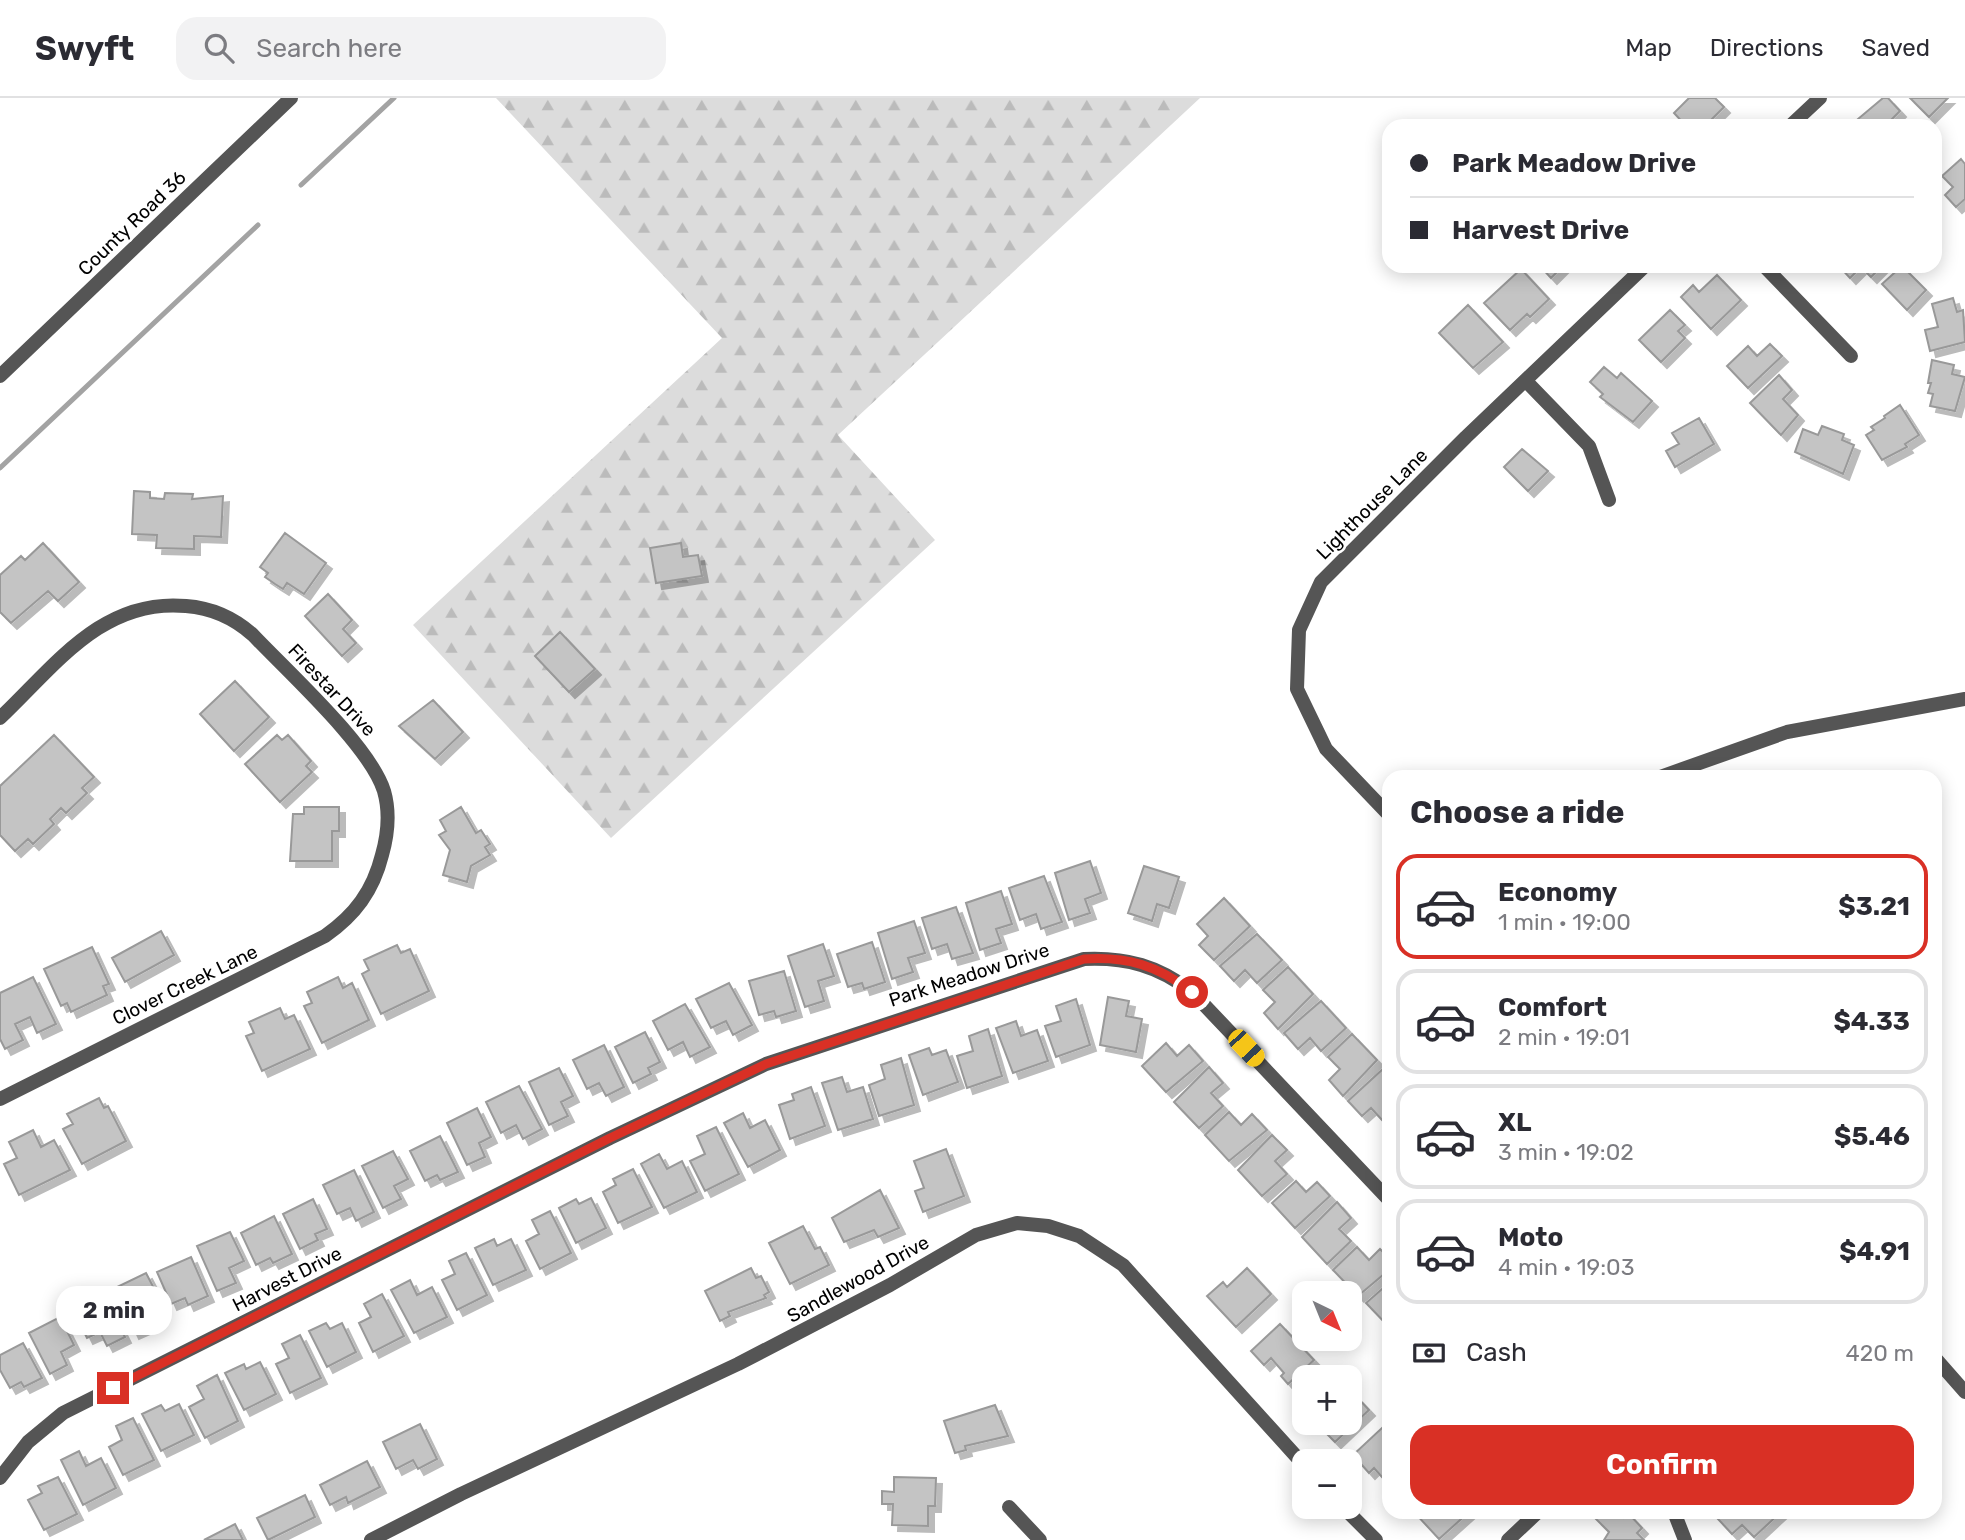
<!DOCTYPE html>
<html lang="en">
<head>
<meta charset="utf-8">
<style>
  :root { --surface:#fff; --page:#f2f2f3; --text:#2b2b33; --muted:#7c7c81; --line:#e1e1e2; --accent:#d93025 }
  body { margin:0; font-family:Rubik,sans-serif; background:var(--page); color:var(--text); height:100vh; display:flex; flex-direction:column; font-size:26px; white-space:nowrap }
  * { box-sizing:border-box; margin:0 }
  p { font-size:23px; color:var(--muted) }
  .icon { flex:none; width:38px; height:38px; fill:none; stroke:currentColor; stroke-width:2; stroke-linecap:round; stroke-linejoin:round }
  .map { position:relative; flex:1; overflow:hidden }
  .panel { position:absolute; left:1382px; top:672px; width:560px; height:749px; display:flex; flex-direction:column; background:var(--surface); border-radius:21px; box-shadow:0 4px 18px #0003 }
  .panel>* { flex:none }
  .guide { position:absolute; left:1382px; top:21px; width:560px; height:154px; border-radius:21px; box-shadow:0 4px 18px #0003; display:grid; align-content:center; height:154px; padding:0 28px; background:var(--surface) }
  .needle { width:46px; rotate:137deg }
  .controls { position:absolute; left:1292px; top:1183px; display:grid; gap:14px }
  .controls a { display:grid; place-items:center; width:70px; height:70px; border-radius:14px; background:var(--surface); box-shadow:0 4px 18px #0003; font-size:35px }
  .end { position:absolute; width:32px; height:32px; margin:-16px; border:9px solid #d93025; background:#fff; box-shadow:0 0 0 4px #fff }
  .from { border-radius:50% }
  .bubble { position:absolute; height:49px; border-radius:21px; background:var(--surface); box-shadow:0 4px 18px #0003; font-size:23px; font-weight:700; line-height:49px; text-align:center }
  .car { position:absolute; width:21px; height:42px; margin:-21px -10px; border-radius:9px; box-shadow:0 0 5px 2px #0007; background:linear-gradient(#f5c518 24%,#345 0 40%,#f5c518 0 76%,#345 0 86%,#f5c518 0) }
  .guide b { display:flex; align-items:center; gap:24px; height:66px; font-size:26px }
  .guide b+b { border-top:2px solid var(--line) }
  .guide i { width:18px; height:18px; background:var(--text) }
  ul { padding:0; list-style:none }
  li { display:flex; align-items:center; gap:21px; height:105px; margin:0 14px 10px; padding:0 14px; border:4px solid var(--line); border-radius:21px }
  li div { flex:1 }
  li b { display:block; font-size:26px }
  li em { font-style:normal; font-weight:700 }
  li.on { border-color:var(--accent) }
  li>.icon { width:63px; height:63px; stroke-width:1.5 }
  h2 { padding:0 28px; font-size:32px; line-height:84px }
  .pay { display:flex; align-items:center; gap:18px; height:77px; padding:0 28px; font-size:26px }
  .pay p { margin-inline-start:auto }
  .action { display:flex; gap:14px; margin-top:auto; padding:14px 28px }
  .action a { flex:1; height:80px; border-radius:21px; background:var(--accent); color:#fff; font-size:28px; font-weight:700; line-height:80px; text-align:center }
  header { display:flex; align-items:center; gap:42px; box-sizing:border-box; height:98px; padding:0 35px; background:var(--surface); border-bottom:2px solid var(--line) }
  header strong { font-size:33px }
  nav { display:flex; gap:38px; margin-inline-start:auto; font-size:24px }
  .search { width:490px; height:63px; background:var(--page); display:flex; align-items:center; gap:18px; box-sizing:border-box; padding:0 24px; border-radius:21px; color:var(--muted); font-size:26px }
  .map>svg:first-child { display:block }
  .forest { fill:url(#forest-firs) }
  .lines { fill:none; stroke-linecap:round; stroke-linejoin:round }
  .stream { stroke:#a3a3a3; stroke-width:5 }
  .building { fill:#c4c4c4; stroke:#999; stroke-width:2; filter:url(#shadow) }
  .minor { stroke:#555; stroke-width:14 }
  .route { stroke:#d93025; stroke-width:9 }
  .labels { text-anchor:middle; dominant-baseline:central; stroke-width:5; stroke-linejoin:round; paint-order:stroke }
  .street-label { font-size:19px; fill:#000; stroke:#fff }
</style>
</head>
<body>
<header>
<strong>Swyft</strong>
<div class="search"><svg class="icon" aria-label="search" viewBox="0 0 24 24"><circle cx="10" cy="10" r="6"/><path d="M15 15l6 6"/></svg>Search here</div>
<nav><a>Map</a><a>Directions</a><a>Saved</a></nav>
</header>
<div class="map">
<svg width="1965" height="1442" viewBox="0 0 1965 1442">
  <defs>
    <pattern id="forest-firs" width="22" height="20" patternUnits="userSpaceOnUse" patternTransform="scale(1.75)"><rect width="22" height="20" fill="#dcdcdc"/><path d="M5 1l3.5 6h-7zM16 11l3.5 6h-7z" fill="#bbb"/></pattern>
    <filter id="shadow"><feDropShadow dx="6" dy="6" stdDeviation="0" flood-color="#0004"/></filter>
  </defs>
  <rect width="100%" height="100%" fill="#fff"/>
  <path class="forest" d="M 496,0 L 1200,0 L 838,337 L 935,442 L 611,740 L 413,527 L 722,240 Z"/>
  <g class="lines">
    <path class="stream" d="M 301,87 L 394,0
      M 0,370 L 258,127"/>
  </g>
  <path class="building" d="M 1689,0 L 1715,0 L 1724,9 L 1708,25 L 1711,28 L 1686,28 L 1674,15 Z
    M 1883,0 L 1888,0 L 1900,13 L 1892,21 L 1899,28 L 1852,26 Z
    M 1910,0 L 1948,0 L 1929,19 Z
    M 1961,61 L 1965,66 L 1965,101 L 1956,109 L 1945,97 L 1953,89 L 1942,78 Z
    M 1540,168 L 1563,168 L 1551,180 Z
    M 1839,168 L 1882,168 L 1871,179 L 1861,169 L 1850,180 Z
    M 1902,168 L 1926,192 L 1907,212 L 1882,186 Z
    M 1521,171 L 1549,201 L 1530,219 L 1527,216 L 1510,232 L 1484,205 Z
    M 1717,177 L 1741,202 L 1711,231 L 1681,199 L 1693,187 L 1699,194 Z
    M 1953,200 L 1957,214 L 1963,212 L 1965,244 L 1930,253 L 1925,232 L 1938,229 L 1932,206 Z
    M 1468,207 L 1503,244 L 1473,270 L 1439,235 Z
    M 1670,212 L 1685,227 L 1678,233 L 1685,240 L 1661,264 L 1639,242 Z
    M 1770,246 L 1782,258 L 1748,290 L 1727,268 L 1748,248 L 1757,258 Z
    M 1932,262 L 1954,267 L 1952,276 L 1965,279 L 1955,313 L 1930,308 L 1933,296 L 1928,295 L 1931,285 L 1928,285 Z
    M 1604,269 L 1617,280 L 1621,275 L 1652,303 L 1633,324 L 1600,299 L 1603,296 L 1590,284 Z
    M 1779,277 L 1792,292 L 1783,301 L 1798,317 L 1781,337 L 1750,305 Z
    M 1900,307 L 1919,337 L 1905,346 L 1907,349 L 1882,362 L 1866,337 L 1874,332 L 1871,329 L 1885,320 L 1884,318 Z
    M 1699,320 L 1714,346 L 1675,369 L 1666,353 L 1679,346 L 1672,335 Z
    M 1822,328 L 1844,336 L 1842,342 L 1854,347 L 1843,376 L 1795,354 L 1803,331 L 1818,337 Z
    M 1522,351 L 1548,373 L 1528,393 L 1504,369 Z
    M 134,393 L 150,394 L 150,400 L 164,401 L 165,395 L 193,396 L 192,401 L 223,398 L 221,439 L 194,438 L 194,451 L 156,450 L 157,437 L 132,436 Z
    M 285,435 L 326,465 L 304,496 L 287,485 L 283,491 L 275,486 L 265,479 L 268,475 L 260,469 Z
    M 43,445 L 79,484 L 58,503 L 48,493 L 11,525 L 0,514 L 0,477 L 21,458 L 25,462 Z
    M 681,445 L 683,459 L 698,457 L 702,478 L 656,485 L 650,450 Z
    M 328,496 L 352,522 L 343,531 L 356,545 L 342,558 L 305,518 Z
    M 560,534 L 595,571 L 569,594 L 535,558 Z
    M 235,583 L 269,619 L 234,653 L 200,616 Z
    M 433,602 L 463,634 L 435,661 L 399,628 Z
    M 54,637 L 94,679 L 82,690 L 87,695 L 66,715 L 61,710 L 50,721 L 54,726 L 33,746 L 28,741 L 15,753 L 0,737 L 0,688 Z
    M 277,637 L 282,642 L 288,637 L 311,663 L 306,668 L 312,674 L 280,704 L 245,666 Z
    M 304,709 L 339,709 L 339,733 L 332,733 L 332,763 L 290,763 L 293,716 L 304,716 Z
    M 461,709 L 476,735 L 481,732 L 490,746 L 485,749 L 490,757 L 471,768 L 467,784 L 443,777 L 450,752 L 439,737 L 446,733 L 440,722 Z
    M 1090,763 L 1101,795 L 1085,801 L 1090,815 L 1069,822 L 1055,775 Z
    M 1144,768 L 1179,779 L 1169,810 L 1157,806 L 1152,823 L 1128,815 Z
    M 1044,778 L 1062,824 L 1041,831 L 1036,816 L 1020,822 L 1009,790 Z
    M 1001,793 L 1012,826 L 996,831 L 1001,845 L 980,852 L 966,805 Z
    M 1224,800 L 1250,828 L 1214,862 L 1199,847 L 1208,838 L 1197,826 Z
    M 956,809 L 973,855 L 952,861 L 947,846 L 932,851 L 922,820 Z
    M 914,823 L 925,855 L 908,860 L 913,874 L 892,881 L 878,835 Z
    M 161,833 L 174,857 L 125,884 L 112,860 Z
    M 1257,836 L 1282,862 L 1257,885 L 1245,872 L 1234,883 L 1220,868 Z
    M 872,844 L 885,884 L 864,891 L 862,885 L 848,889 L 837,856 Z
    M 823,846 L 834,878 L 818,883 L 824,903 L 805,909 L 788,858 Z
    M 397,847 L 401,855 L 410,851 L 429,893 L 381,916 L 362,876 L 369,872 L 364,862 Z
    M 92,849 L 109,886 L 103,888 L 107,897 L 71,914 L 67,905 L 61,908 L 44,871 Z
    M 1288,869 L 1313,896 L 1278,931 L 1264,915 L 1275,904 L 1263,892 Z
    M 784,873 L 796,913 L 776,919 L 774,913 L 759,917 L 749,883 Z
    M 33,879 L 56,926 L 37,935 L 30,919 L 15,926 L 23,942 L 5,951 L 0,941 L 0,895 Z
    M 338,879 L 343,890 L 352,885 L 369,922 L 322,945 L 304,908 L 312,905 L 307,894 Z
    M 729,885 L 752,927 L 733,937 L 726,923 L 711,930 L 696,901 Z
    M 1108,899 L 1129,903 L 1126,918 L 1142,921 L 1136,954 L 1100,947 Z
    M 1076,901 L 1090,947 L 1056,959 L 1045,928 L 1061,923 L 1056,908 Z
    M 1321,903 L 1346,930 L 1321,953 L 1310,940 L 1298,951 L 1284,935 Z
    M 685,906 L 710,949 L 690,959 L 683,944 L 668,952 L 653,923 Z
    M 280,910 L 285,921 L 294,917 L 310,951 L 262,973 L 246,938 L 254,935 L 249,924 Z
    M 1016,923 L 1021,938 L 1037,932 L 1048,963 L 1013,975 L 996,930 Z
    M 988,931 L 1002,978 L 967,990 L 957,958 L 973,953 L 969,938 Z
    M 645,934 L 660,964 L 648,970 L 651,976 L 633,985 L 615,949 Z
    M 1352,936 L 1377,962 L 1343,998 L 1329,982 L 1340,971 L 1328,959 Z
    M 1166,945 L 1177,958 L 1189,947 L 1203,963 L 1166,994 L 1142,968 Z
    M 604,947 L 624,989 L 606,998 L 599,985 L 587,991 L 573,962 Z
    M 929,950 L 932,957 L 946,952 L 958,984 L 923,997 L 909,957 Z
    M 901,960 L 914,1007 L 879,1018 L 869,987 L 885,981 L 881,967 Z
    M 1209,969 L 1223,985 L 1211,995 L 1223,1008 L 1199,1030 L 1174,1004 Z
    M 559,970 L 573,998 L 561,1004 L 568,1018 L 549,1027 L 529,984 Z
    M 1384,970 L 1390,976 L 1390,1017 L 1383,1023 L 1371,1010 L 1362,1018 L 1348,1003 Z
    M 842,979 L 847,994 L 863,989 L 873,1021 L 838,1032 L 822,985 Z
    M 519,988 L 542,1031 L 523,1041 L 516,1027 L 501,1035 L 486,1004 Z
    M 811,989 L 825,1028 L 790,1041 L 779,1007 L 794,1002 L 792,996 Z
    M 99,1000 L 104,1010 L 108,1008 L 126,1043 L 82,1066 L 63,1031 L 73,1026 L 67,1016 Z
    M 477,1010 L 491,1039 L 479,1045 L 485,1059 L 467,1067 L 447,1025 Z
    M 1229,1014 L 1241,1027 L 1252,1016 L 1267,1032 L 1229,1063 L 1205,1037 Z
    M 743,1015 L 750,1030 L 765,1022 L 780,1052 L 748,1069 L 724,1025 Z
    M 716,1029 L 739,1076 L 705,1093 L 690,1063 L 705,1056 L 697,1038 Z
    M 33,1032 L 41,1049 L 54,1042 L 70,1072 L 19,1097 L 4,1066 L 17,1060 L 9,1044 Z
    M 1272,1037 L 1287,1052 L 1275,1063 L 1287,1076 L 1262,1098 L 1238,1072 Z
    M 440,1038 L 458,1074 L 440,1082 L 437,1077 L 425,1083 L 410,1053 Z
    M 946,1051 L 964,1098 L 923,1114 L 915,1093 L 924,1090 L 914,1063 Z
    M 393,1053 L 408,1081 L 394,1088 L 401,1101 L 383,1110 L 362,1068 Z
    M 659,1056 L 667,1071 L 682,1063 L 697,1094 L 664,1110 L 641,1066 Z
    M 633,1071 L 652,1109 L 618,1125 L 603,1094 L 616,1087 L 613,1081 Z
    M 354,1072 L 374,1114 L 356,1123 L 350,1110 L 337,1116 L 323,1087 Z
    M 1296,1083 L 1306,1094 L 1317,1084 L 1330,1098 L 1295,1130 L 1272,1105 Z
    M 880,1092 L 899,1130 L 878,1139 L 874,1132 L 844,1144 L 832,1120 Z
    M 591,1100 L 606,1130 L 576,1145 L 559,1110 L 576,1101 L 579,1106 Z
    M 313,1101 L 327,1131 L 315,1136 L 318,1142 L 300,1151 L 283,1116 Z
    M 1337,1104 L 1351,1120 L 1339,1131 L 1351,1143 L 1327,1166 L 1302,1139 Z
    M 550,1113 L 571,1155 L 540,1171 L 526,1143 L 539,1136 L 532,1122 Z
    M 274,1118 L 292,1156 L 273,1165 L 270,1160 L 256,1167 L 241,1135 Z
    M 803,1128 L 815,1151 L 820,1149 L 829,1167 L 790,1186 L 769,1145 Z
    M 230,1134 L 244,1163 L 229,1170 L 236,1185 L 217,1193 L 197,1148 Z
    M 494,1141 L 497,1148 L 511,1141 L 526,1172 L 493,1187 L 475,1150 Z
    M 1357,1149 L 1369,1162 L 1380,1151 L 1390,1161 L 1390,1171 L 1358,1198 L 1333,1172 Z
    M 466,1155 L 487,1197 L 457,1212 L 442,1182 L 455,1176 L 449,1163 Z
    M 191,1159 L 208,1198 L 188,1207 L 185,1200 L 171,1206 L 157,1174 Z
    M 751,1170 L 756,1180 L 761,1178 L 769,1194 L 764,1197 L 766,1200 L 728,1214 L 730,1218 L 720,1223 L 705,1193 Z
    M 1247,1170 L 1271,1196 L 1236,1229 L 1207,1198 L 1223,1184 L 1227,1189 Z
    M 146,1175 L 161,1204 L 146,1212 L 153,1226 L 133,1235 L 113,1191 Z
    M 410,1182 L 417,1197 L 432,1189 L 447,1219 L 414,1235 L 391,1192 Z
    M 1390,1184 L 1390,1230 L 1366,1205 Z
    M 382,1196 L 404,1238 L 373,1254 L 359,1225 L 371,1219 L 364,1206 Z
    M 104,1197 L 125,1239 L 107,1248 L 100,1234 L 87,1240 L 73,1212 Z
    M 60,1219 L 74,1247 L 61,1254 L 67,1267 L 50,1276 L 29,1235 Z
    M 326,1225 L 330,1231 L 342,1225 L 356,1254 L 327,1269 L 309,1233 Z
    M 1280,1226 L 1314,1262 L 1288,1286 L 1281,1278 L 1284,1275 L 1271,1260 L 1264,1267 L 1251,1253 Z
    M 300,1237 L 321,1280 L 290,1295 L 276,1266 L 289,1260 L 282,1246 Z
    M 23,1245 L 42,1280 L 24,1289 L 21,1284 L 10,1290 L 0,1272 L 0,1257 Z
    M 260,1264 L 276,1296 L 244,1312 L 225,1275 L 244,1266 L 246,1271 Z
    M 217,1277 L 238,1323 L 205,1340 L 189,1309 L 204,1301 L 197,1288 Z
    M 1349,1298 L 1353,1302 L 1357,1299 L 1369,1312 L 1335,1344 L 1326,1335 L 1330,1331 L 1323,1325 L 1349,1325 Z
    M 179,1306 L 194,1337 L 161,1353 L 142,1316 L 161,1307 L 165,1313 Z
    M 995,1307 L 1008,1338 L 965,1348 L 966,1352 L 955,1355 L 944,1323 Z
    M 133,1320 L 154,1362 L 123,1377 L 109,1349 L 122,1342 L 116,1328 Z
    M 420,1326 L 437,1361 L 418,1371 L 413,1362 L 396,1371 L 383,1344 Z
    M 1383,1329 L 1390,1335 L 1389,1387 L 1374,1370 L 1369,1375 L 1353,1357 Z
    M 79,1353 L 86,1368 L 101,1360 L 116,1390 L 83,1407 L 61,1362 Z
    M 367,1363 L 380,1389 L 348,1405 L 346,1399 L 330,1407 L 320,1387 Z
    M 58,1379 L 77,1416 L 44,1432 L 28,1402 L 42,1395 L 38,1388 Z
    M 894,1379 L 936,1380 L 935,1408 L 928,1408 L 928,1428 L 892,1427 L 893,1406 L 882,1406 L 882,1393 L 894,1394 Z
    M 305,1397 L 315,1419 L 268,1442 L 257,1420 Z
    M 1414,1414 L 1469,1414 L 1439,1441 Z
    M 1603,1414 L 1618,1414 L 1624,1420 L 1629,1416 L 1642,1430 L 1637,1435 L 1644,1442 L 1604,1442 L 1609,1434 L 1596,1421 Z
    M 1725,1414 L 1781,1414 L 1754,1439 L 1742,1427 L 1732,1436 L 1718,1421 Z
    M 235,1426 L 243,1442 L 204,1442 Z"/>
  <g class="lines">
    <path class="minor" d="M 1790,28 L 1820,0
      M 1764,168 L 1851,258
      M 0,278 L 291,0
      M 1526,283 L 1589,348 L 1609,402
      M 0,620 C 55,568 102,500 186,508 C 212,510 233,519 253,537 C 288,574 370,648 384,693 C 390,714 388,736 382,757 C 373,793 355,817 325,838 L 0,1001
      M 1660,679 L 1787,634 L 1965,601
      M 1390,718 L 1326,651 L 1297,591 L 1299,532 L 1321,484 L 1466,339 L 1645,168
      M 1936,1261 L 1965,1294
      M 0,1380 L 28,1344 L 63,1315 L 610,1040 L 766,966 L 1084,861 C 1126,859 1159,868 1192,894 L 1390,1103
      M 1009,1409 L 1040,1442
      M 1343,1409 L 1376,1442
      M 1674,1414 L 1685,1442
      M 371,1442 L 461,1396 L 738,1266 L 890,1187 L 976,1137 L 1017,1125 L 1048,1128 L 1079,1138 L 1123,1167 L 1304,1367
      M 1508,1442 L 1538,1414"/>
  </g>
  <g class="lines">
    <path class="route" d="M 113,1290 L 610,1040 L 766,966 L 1084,861 C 1127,858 1159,868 1192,894"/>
  </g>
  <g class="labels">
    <g class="street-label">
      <text transform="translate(132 125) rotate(-44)">County Road 36</text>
      <text transform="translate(1372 406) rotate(-45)">Lighthouse Lane</text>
      <text transform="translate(332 592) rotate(47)">Firestar Drive</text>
      <text transform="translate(969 877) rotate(-18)">Park Meadow Drive</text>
      <text transform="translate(185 887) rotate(-26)">Clover Creek Lane</text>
      <text transform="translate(287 1181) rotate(-27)">Harvest Drive</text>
      <text transform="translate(858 1181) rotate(-29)">Sandlewood Drive</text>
    </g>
  </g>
</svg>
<div class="controls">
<a><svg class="needle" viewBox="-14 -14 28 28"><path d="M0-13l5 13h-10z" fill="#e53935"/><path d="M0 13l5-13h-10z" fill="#7c7c81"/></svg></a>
<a>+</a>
<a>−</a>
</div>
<i class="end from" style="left:1192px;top:894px"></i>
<i class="end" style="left:113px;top:1290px"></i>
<div class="bubble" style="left:56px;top:1188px;width:116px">2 min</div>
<i class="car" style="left:1246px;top:950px;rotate:137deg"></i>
<div class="guide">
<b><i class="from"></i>Park Meadow Drive</b>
<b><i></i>Harvest Drive</b>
</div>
<section class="panel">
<h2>Choose a ride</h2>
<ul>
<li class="on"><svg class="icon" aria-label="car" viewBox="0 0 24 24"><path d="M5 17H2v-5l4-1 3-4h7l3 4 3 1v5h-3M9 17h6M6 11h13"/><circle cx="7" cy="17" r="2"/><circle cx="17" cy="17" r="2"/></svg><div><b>Economy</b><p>1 min · 19:00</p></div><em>$3.21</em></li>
<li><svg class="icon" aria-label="car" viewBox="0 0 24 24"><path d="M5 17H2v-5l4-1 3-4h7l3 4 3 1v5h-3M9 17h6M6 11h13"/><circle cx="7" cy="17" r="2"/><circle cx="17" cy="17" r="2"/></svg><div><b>Comfort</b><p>2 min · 19:01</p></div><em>$4.33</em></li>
<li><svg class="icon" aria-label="car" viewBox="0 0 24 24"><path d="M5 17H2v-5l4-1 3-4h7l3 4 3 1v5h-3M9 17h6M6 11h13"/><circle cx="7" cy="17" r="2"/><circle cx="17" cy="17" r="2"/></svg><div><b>XL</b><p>3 min · 19:02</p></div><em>$5.46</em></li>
<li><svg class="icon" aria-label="car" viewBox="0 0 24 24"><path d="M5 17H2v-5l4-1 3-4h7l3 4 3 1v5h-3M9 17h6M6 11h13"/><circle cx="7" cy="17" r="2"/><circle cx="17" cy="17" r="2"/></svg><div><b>Moto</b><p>4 min · 19:03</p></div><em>$4.91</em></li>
</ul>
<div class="pay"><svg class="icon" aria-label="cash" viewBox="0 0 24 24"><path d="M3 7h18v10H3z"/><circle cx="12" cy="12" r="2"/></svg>Cash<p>420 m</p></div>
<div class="action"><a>Confirm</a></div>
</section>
</div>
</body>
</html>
